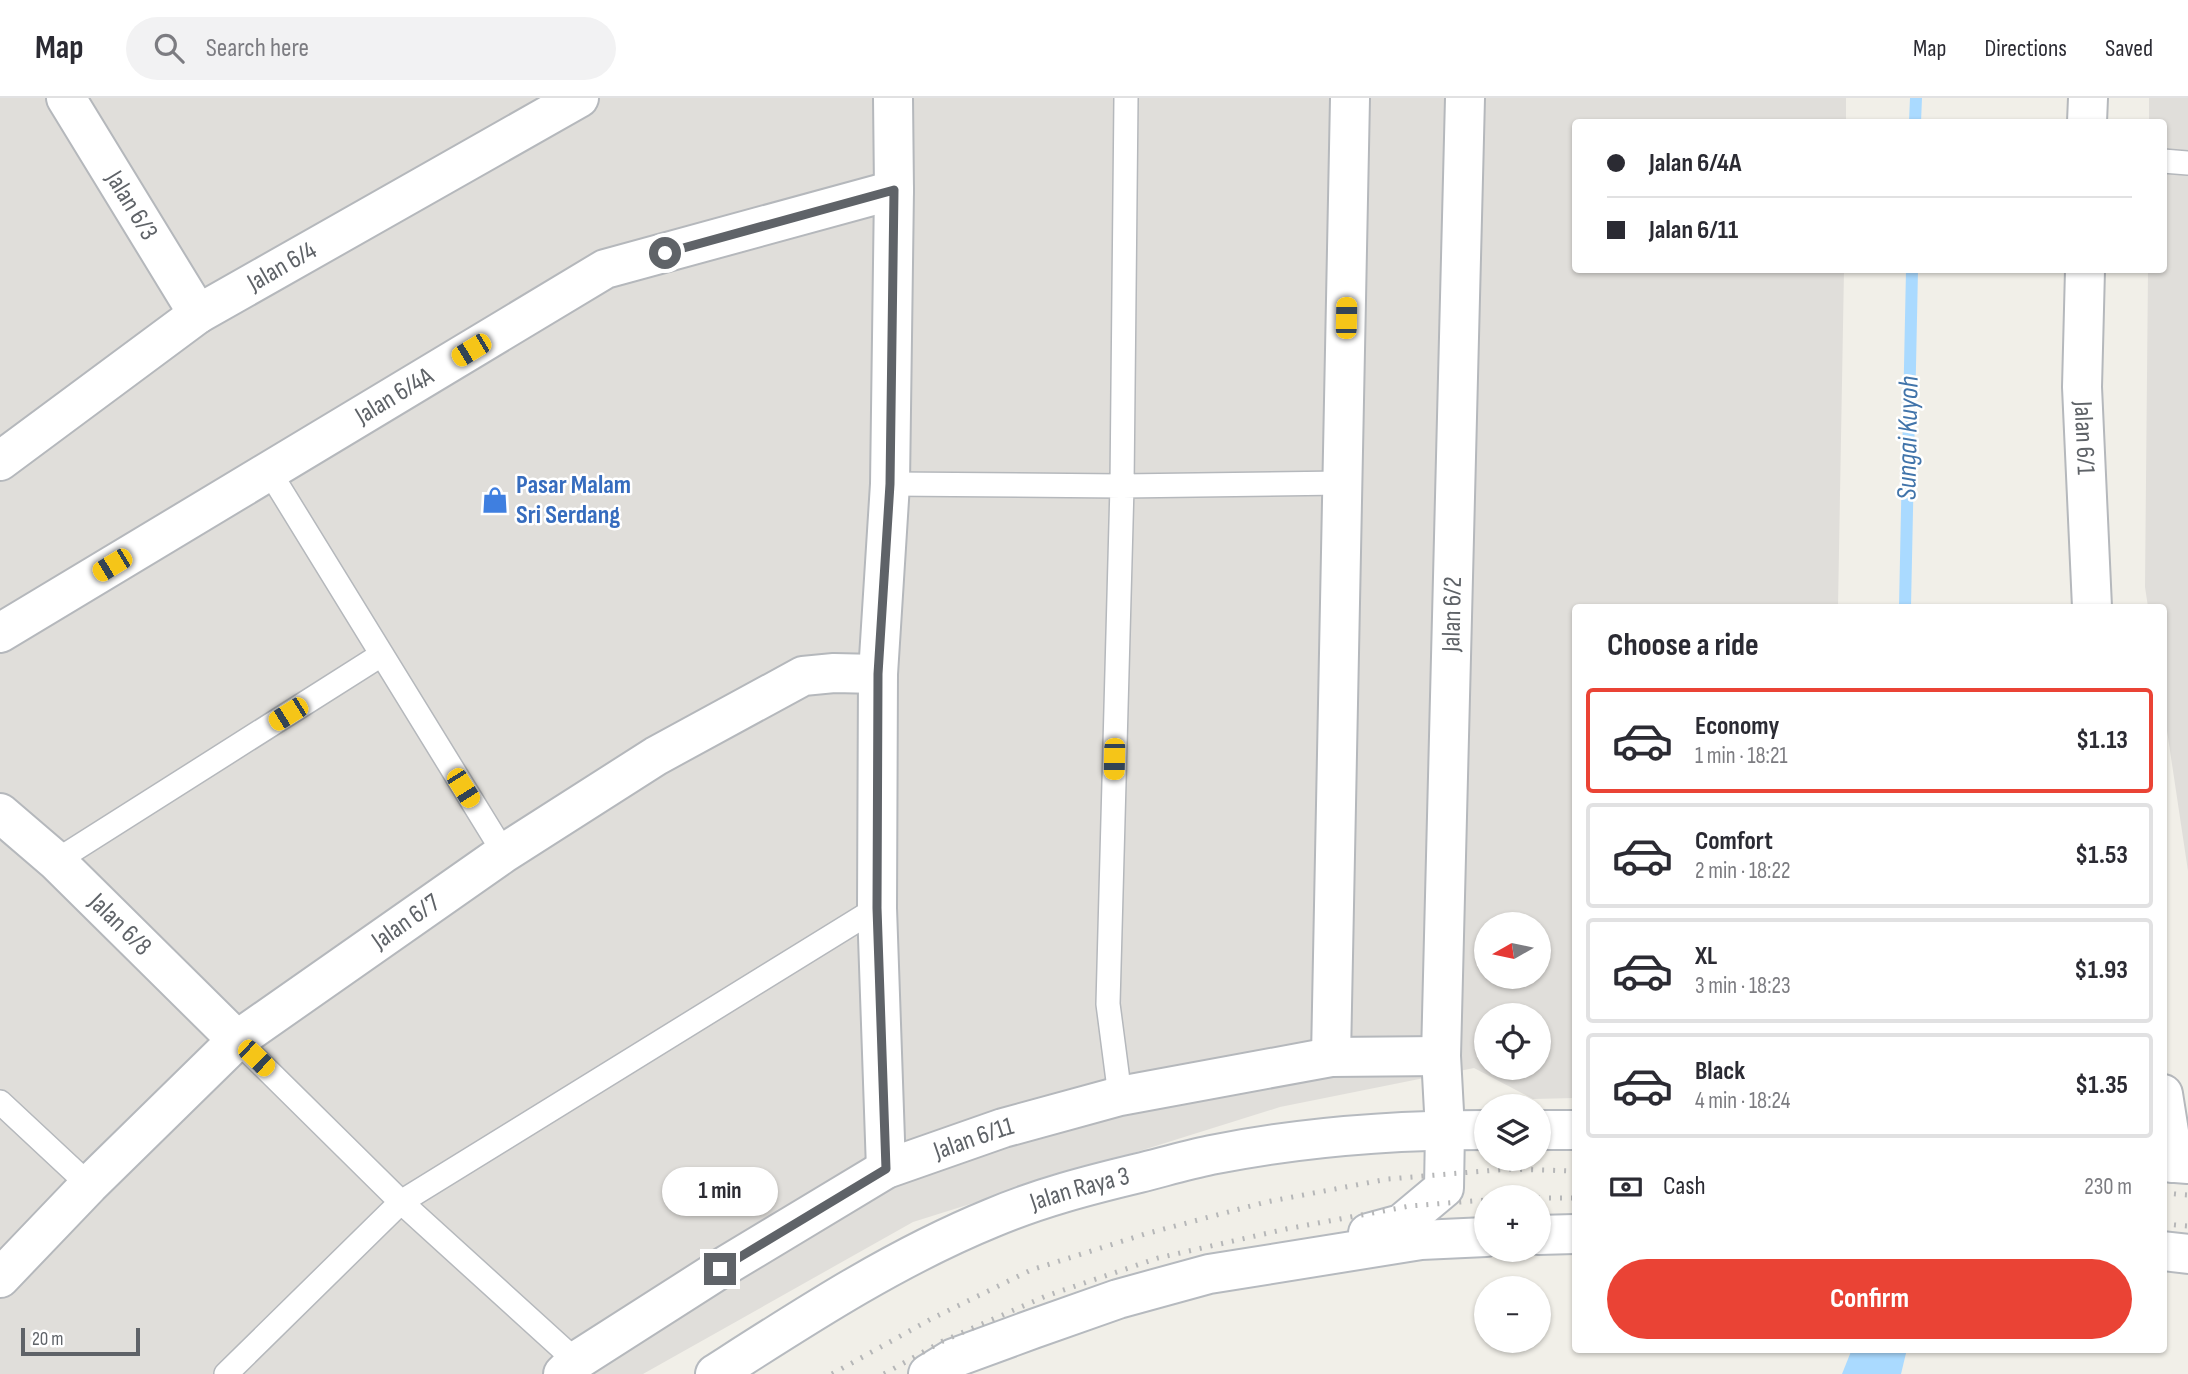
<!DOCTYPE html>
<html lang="en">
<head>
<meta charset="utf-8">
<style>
  :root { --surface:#fff; --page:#f2f2f3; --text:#2b2b33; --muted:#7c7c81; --line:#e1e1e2; --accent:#ea4335 }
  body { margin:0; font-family:"Sofia Sans Condensed",sans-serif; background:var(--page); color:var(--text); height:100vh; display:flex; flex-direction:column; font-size:26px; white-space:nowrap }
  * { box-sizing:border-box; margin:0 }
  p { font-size:23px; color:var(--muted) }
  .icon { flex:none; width:38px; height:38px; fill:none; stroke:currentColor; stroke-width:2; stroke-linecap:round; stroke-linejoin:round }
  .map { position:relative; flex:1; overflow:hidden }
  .details { position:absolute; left:1572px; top:506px; width:595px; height:749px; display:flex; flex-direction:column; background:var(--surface); border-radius:7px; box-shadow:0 2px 5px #0004 }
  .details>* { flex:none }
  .guide { position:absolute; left:1572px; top:21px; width:595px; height:154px; border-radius:7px; box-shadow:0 2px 5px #0004; display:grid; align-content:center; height:154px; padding:0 35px; background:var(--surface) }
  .needle { width:46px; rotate:261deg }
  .fabs { position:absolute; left:1474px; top:814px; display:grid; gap:14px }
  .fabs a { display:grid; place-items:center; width:77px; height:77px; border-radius:50%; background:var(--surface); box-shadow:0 2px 5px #0004; font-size:35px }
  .scale { position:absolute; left:21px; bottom:18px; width:119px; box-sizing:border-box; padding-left:7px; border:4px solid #5f6368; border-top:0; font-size:19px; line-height:24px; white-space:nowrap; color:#5f6368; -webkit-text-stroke:5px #fff; paint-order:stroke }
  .end { position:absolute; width:32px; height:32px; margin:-16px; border:9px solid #5f6368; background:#fff; box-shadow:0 0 0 4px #fff }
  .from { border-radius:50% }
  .bubble { position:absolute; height:49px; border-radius:24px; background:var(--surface); box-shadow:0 2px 5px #0004; font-size:23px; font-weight:700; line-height:49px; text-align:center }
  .car { position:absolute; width:21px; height:42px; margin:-21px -10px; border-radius:9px; box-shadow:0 0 5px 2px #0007; background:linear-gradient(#f5c518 24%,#345 0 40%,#f5c518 0 76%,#345 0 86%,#f5c518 0) }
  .guide b { display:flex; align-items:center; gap:24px; height:66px; font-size:26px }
  .guide b+b { border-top:2px solid var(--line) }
  .guide i { width:18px; height:18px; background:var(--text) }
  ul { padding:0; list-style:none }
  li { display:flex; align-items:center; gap:21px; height:105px; margin:0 14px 10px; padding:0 21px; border:4px solid var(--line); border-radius:7px }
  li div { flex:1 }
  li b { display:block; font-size:26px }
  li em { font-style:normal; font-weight:700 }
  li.selected { border-color:var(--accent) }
  li>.icon { width:63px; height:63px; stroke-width:1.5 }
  h2 { padding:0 35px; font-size:32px; line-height:84px }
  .pay { display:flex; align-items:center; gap:18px; height:77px; padding:0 35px; font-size:26px }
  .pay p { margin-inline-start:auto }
  .primary-button { display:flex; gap:14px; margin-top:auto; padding:14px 35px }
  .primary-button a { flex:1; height:80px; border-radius:42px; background:var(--accent); color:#fff; font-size:28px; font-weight:700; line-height:80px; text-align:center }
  header { display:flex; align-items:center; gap:42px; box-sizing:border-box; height:98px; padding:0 35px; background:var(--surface); border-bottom:2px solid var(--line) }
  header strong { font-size:33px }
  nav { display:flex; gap:38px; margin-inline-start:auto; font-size:24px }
  .search { width:490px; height:63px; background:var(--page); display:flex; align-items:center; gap:18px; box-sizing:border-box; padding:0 24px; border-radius:38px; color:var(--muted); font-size:26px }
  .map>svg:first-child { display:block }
  .industrial { fill:#e0deda; fill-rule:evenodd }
  .water { fill:#aadaff }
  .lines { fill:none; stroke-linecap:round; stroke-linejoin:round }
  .stream { stroke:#aadaff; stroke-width:12 }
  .lane-casing { stroke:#b5b8bc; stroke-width:26 }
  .street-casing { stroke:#b5b8bc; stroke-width:42 }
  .secondary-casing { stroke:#b6babf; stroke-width:42 }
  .lane { stroke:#fff; stroke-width:23 }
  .street { stroke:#fff; stroke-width:38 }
  .secondary { stroke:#fff; stroke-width:38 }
  .rail { stroke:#b6b7b8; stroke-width:5; stroke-dasharray:2 9; stroke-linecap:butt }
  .route { stroke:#5f6368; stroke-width:9 }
  .labels { text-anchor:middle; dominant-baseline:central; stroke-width:5; stroke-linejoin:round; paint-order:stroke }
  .street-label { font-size:26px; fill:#5f6368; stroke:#fff }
  .shop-label { font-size:26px; font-weight:bold; fill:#366cbe; stroke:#fff; text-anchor:start }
  .water-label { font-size:28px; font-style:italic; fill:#4174aa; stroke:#fff }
</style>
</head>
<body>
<header>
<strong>Map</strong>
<div class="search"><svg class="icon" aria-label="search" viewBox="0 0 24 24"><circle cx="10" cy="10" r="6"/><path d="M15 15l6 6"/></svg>Search here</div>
<nav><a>Map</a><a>Directions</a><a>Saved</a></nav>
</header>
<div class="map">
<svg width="2188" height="1276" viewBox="0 0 2188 1276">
  <rect width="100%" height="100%" fill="#f1efe8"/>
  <path class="industrial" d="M 0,0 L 1846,0 L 1846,24 L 1575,24 L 1575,172 L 1844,172 L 1838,509 L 1575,509 L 1575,1000 L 1533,1001 L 1474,970 L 1280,1009 L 913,1124 L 643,1276 L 0,1276 ZM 1486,826 L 1538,826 L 1538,878 L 1486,878 ZM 1486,917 L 1538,917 L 1538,970 L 1486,970 Z
    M 2149,0 L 2188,0 L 2188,773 L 2163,606 L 2163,509 L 2148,509 L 2145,489 L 2148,172 L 2163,172 L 2163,24 L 2149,24 Z"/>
  <path class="water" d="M 1852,1251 L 1907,1251 L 1901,1276 L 1842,1276 Z"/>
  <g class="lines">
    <path class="stream" d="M 1915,24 L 1916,0
      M 1905,509 L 1912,172"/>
    <defs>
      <path id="lane" d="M 2163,63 L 2188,65
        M 269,373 L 504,755
        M 890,386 L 1122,388 L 1342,385
        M 56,763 L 381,557
        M 237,942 L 401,1104 L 576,1263
        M 1120,998 L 1108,906 L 1122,388 L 1126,0
        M 0,1004 L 89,1087
        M 226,1276 L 401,1104 L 877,810"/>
      <g id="street">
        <path id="s1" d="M 66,0 L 198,216"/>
        <path d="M 2087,24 L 2088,0"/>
        <path id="s2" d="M 2085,172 L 2082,289 L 2092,509"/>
        <path id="s3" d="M 0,363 L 198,216 L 579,0"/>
        <path id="s4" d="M 0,535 L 605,171 L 894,92"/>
        <path id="s5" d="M 0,715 L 56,763 L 237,942"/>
        <path d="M 1331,959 L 1350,0"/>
        <path d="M 2163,996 L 2174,1065"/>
        <path id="s6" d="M 1445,1032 L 1441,958 L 1465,0"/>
        <path d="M 886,1071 L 877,810 L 878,576 L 890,386 L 894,92 L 893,0"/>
        <path id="s7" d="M 0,1180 L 89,1087 L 237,942 L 504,755 L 656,658 L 803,578 L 834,575 L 878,576"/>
        <path id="s8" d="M 563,1276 L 576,1263 L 720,1171 L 886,1071 L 1003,1030 L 1120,998 L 1331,959 L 1441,958"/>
      </g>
      <g id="secondary">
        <path d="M 1538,1032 L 1575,1032"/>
        <path d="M 2163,1064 L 2188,1066"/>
        <path d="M 1368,1135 L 1401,1126 L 1444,1090 L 1445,1032"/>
        <path d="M 1538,1137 L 1575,1136"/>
        <path d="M 2163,1153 L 2188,1156"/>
        <path id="s9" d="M 715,1276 C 804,1219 894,1160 992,1120 C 1039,1100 1089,1087 1139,1075 C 1163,1069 1187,1062 1211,1057 C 1301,1039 1394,1032 1486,1032"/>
        <path d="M 928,1276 L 954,1260 L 1033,1231 L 1118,1201 L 1209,1176 L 1421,1142 L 1486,1139"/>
      </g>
    </defs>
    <use href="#lane" class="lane-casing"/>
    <use href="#street" class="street-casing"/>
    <use href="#secondary" class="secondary-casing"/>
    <use href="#lane" class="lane"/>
    <use href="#street" class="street"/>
    <use href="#secondary" class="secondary"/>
    <path class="rail" d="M 2163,1095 L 2188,1097
      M 1538,1100 L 1575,1100
      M 2163,1126 L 2188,1128
      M 832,1276 L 931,1221 L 1031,1172 L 1145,1136 L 1266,1104 L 1388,1081 L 1509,1071 L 1575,1073
      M 884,1276 L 943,1243 L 1046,1198 L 1158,1160 L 1286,1131 L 1410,1108 L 1486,1102"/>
  </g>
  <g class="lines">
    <path class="route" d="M 665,155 L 894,92 L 890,386 L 878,576 L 877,810 L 886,1071 L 720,1171"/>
  </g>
  <defs>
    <symbol id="shop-bare" viewBox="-9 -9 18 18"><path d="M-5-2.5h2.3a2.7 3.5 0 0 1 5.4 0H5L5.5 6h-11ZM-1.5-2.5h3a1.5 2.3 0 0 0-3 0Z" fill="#3f7fe0" stroke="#fff" stroke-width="2.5" paint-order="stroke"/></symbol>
  </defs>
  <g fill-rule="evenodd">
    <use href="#shop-bare" x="476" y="383" width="38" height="38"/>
  </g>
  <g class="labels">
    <g class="street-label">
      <text stroke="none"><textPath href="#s1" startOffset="126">Jalan 6/3</textPath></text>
      <text stroke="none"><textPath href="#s3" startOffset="343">Jalan 6/4</textPath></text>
      <text stroke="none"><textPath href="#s4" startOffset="460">Jalan 6/4A</textPath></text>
      <text stroke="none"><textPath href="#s2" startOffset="168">Jalan 6/1</textPath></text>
      <text stroke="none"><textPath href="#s6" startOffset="516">Jalan 6/2</textPath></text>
      <text stroke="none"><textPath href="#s7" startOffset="542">Jalan 6/7</textPath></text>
      <text stroke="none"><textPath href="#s5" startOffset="164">Jalan 6/8</textPath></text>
      <text stroke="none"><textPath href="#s8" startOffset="476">Jalan 6/11</textPath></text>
      <text stroke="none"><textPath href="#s9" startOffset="411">Jalan Raya 3</textPath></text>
    </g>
    <g class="shop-label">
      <text x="516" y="387">Pasar Malam<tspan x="516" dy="30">Sri Serdang</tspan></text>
    </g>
    <g class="water-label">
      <text transform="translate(1908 340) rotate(-89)">Sungai Kuyoh</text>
    </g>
  </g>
</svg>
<div class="fabs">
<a><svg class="needle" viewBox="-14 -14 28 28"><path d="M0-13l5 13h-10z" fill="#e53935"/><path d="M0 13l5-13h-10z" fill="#7c7c81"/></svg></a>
<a><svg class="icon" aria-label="locate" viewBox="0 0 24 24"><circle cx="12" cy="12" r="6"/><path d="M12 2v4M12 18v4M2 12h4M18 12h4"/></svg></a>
<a><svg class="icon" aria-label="layers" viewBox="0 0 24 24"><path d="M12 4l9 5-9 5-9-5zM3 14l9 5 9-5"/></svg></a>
<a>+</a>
<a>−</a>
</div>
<div class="scale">20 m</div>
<i class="end from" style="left:665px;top:155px"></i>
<i class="end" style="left:720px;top:1171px"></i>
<div class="bubble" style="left:662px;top:1069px;width:116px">1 min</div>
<i class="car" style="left:1346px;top:220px;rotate:1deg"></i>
<i class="car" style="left:471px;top:252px;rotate:239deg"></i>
<i class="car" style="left:112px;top:467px;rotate:239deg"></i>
<i class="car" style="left:288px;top:616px;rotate:238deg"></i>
<i class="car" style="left:1114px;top:661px;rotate:181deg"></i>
<i class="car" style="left:463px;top:690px;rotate:148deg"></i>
<i class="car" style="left:256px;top:960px;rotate:134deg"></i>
<div class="guide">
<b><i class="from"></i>Jalan 6/4A</b>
<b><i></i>Jalan 6/11</b>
</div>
<section class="details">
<h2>Choose a ride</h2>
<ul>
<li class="selected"><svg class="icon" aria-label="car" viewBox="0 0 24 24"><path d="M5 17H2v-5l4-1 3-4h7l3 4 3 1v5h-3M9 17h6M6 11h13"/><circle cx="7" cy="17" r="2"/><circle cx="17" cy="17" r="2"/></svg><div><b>Economy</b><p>1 min · 18:21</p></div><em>$1.13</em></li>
<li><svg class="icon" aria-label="car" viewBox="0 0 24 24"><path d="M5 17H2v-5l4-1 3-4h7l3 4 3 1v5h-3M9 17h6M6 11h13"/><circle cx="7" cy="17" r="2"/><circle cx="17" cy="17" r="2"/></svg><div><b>Comfort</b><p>2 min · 18:22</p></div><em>$1.53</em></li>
<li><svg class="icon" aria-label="car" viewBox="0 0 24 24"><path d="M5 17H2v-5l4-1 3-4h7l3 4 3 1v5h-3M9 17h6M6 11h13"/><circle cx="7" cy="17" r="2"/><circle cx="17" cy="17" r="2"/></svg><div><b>XL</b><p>3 min · 18:23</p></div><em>$1.93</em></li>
<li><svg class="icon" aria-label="car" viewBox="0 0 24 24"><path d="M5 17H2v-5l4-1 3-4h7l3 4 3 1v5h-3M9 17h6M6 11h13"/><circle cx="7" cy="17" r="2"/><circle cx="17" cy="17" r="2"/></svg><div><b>Black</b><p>4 min · 18:24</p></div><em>$1.35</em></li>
</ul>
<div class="pay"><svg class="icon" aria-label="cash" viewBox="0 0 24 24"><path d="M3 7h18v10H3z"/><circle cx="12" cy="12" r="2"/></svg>Cash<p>230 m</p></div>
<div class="primary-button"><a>Confirm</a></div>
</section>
</div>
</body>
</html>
